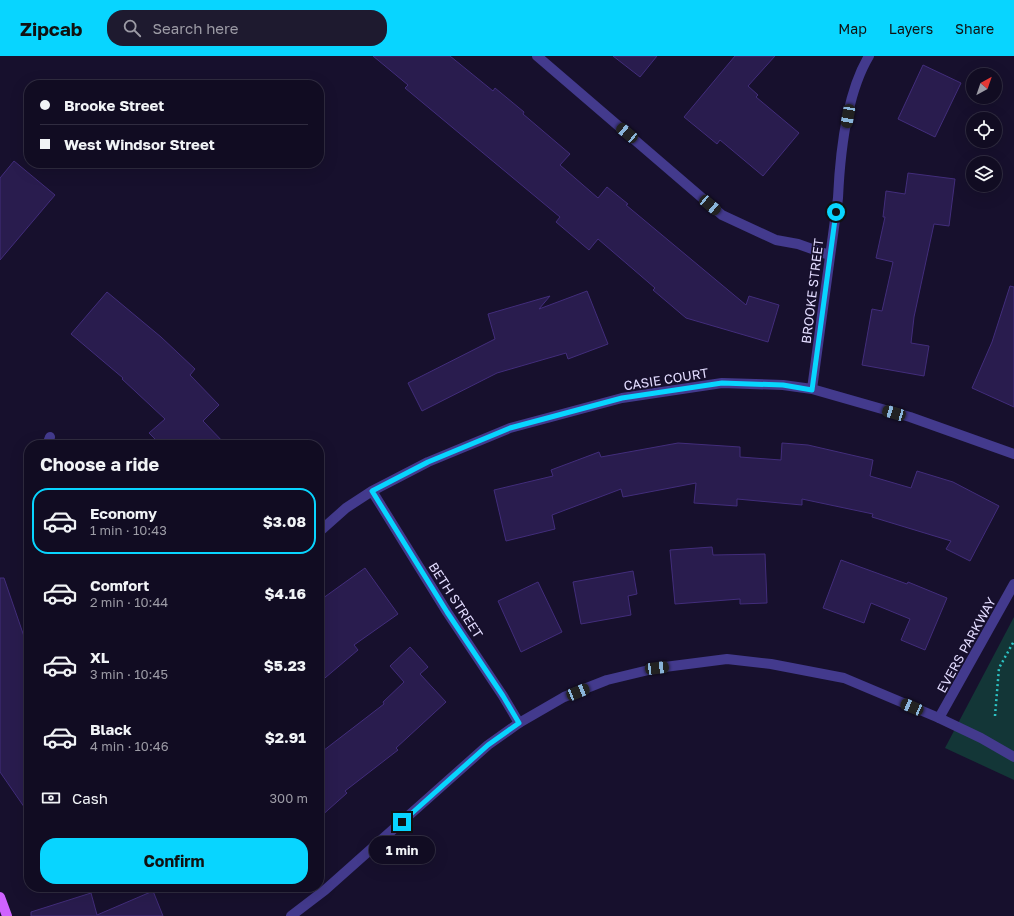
<!DOCTYPE html>
<html lang="en">
<head>
<meta charset="utf-8">
<style>
  :root { --surface:#110c22; --page:#1e1a2f; --text:#f1f3f6; --muted:#9c9ba5; --line:#302c40; --accent:#08d5ff }
  body { margin:0; font-family:"Golos Text",sans-serif; background:var(--page); color:var(--text); height:100vh; display:flex; flex-direction:column; font-size:15px; white-space:nowrap }
  * { box-sizing:border-box; margin:0 }
  p { font-size:13px; color:var(--muted) }
  .icon { flex:none; width:22px; height:22px; fill:none; stroke:currentColor; stroke-width:2; stroke-linecap:round; stroke-linejoin:round }
  .map { position:relative; flex:1; overflow:hidden }
  .details { position:absolute; left:24px; top:384px; width:300px; height:452px; display:flex; flex-direction:column; background:var(--surface); border-radius:16px; box-shadow:0 4px 16px #0002,0 0 0 1px var(--line) }
  .details>* { flex:none }
  .guide { position:absolute; left:24px; top:24px; width:300px; height:88px; border-radius:16px; box-shadow:0 4px 16px #0002,0 0 0 1px var(--line); display:grid; align-content:center; height:88px; padding:0 16px; background:var(--surface) }
  .needle { width:26px; rotate:40deg }
  .controls { position:absolute; left:966px; top:12px; display:grid; gap:8px }
  .controls a { display:grid; place-items:center; width:36px; height:36px; border-radius:50%; background:var(--surface); box-shadow:0 4px 16px #0002,0 0 0 1px var(--line); font-size:20px }
  .end { position:absolute; width:18px; height:18px; margin:-9px; border:5px solid #08d5ff; background:#111; box-shadow:0 0 0 2px #111 }
  .from { border-radius:50% }
  .bubble { position:absolute; height:28px; border-radius:14px; background:var(--surface); box-shadow:0 4px 16px #0002,0 0 0 1px var(--line); font-size:13px; font-weight:700; line-height:28px; text-align:center }
  .car { position:absolute; width:12px; height:24px; margin:-12px -6px; border-radius:5px; box-shadow:0 0 3px 1px #0007; background:linear-gradient(#222 24%,#8ab4d8 0 40%,#222 0 76%,#8ab4d8 0 86%,#222 0) }
  .guide b { display:flex; align-items:center; gap:14px; height:38px; font-size:15px }
  .guide b+b { border-top:1px solid var(--line) }
  .guide i { width:10px; height:10px; background:var(--text) }
  ul { padding:0; list-style:none }
  li { display:flex; align-items:center; gap:12px; height:66px; margin:0 8px 6px; padding:0 8px; border:2px solid transparent; border-radius:16px }
  li div { flex:1 }
  li b { display:block; font-size:15px }
  li em { font-style:normal; font-weight:700 }
  li.active { border-color:var(--accent) }
  li>.icon { width:36px; height:36px; stroke-width:1.5 }
  h2 { padding:0 16px; font-size:18px; line-height:48px }
  .pay { display:flex; align-items:center; gap:10px; height:44px; padding:0 16px; font-size:15px }
  .pay p { margin-inline-start:auto }
  .primary-button { display:flex; gap:8px; margin-top:auto; padding:8px 16px }
  .primary-button a { flex:1; height:46px; border-radius:16px; background:var(--accent); color:#111; font-size:16px; font-weight:700; line-height:46px; text-align:center }
  header { display:flex; align-items:center; gap:24px; box-sizing:border-box; height:56px; padding:0 20px; background:var(--accent); color:#111 }
  header strong { font-size:19px }
  nav { display:flex; gap:22px; margin-inline-start:auto; font-size:14px }
  .search { width:280px; height:36px; background:var(--page); display:flex; align-items:center; gap:10px; box-sizing:border-box; padding:0 14px; border-radius:16px; color:var(--muted); font-size:15px }
  .map>svg:first-child { display:block }
  .green { fill:#133637 }
  .building { fill:#291c4e; stroke:#422d7b }
  .lines { fill:none; stroke-linecap:round; stroke-linejoin:round }
  .path { stroke:#2cc2c3; stroke-width:2.5; stroke-dasharray:2 3; stroke-linecap:butt }
  .minor { stroke:#433a8d; stroke-width:10 }
  .tertiary { stroke:#433a8d; stroke-width:10 }
  .primary { stroke:#cf63ff; stroke-width:10 }
  .route { stroke:#08d5ff; stroke-width:5 }
  .labels { text-anchor:middle; dominant-baseline:central; stroke-width:3.5; stroke-linejoin:round; paint-order:stroke }
  .street-label { font-size:13px; fill:#e3dcff; stroke:#17102d }
</style>
</head>
<body>
<header>
<strong>Zipcab</strong>
<div class="search"><svg class="icon" aria-label="search" viewBox="0 0 24 24"><circle cx="10" cy="10" r="6"/><path d="M15 15l6 6"/></svg>Search here</div>
<nav><a>Map</a><a>Layers</a><a>Share</a></nav>
</header>
<div class="map">
<svg width="1014" height="860" viewBox="0 0 1014 860">
  <rect width="100%" height="100%" fill="#17102d"/>
  <path class="green" d="M 1014,561 L 1014,724 L 945,692 Z"/>
  <path class="building" d="M 373,0 L 450,0 L 493,35 L 495,32 L 524,56 L 523,58 L 570,98 L 560,109 L 598,142 L 607,131 L 628,148 L 626,149 L 746,249 L 749,240 L 779,249 L 768,286 L 686,262 L 653,234 L 655,232 L 598,183 L 589,194 L 556,166 L 560,161 L 405,32 L 408,29 Z
    M 613,0 L 657,0 L 640,21 Z
    M 735,0 L 775,0 L 748,30 L 758,39 L 756,41 L 799,77 L 763,120 L 720,84 L 717,88 L 684,61 Z
    M 923,9 L 961,27 L 935,81 L 898,63 Z
    M 14,105 L 55,139 L 0,204 L 0,122 Z
    M 908,117 L 955,123 L 949,170 L 934,168 L 914,261 L 911,287 L 929,290 L 924,320 L 862,309 L 872,253 L 882,255 L 893,206 L 876,202 L 885,161 L 883,161 L 886,135 L 905,138 Z
    M 1010,230 L 1014,231 L 1014,351 L 972,332 L 992,286 Z
    M 587,235 L 608,288 L 568,303 L 566,297 L 497,317 L 422,355 L 408,327 L 495,283 L 488,258 L 550,240 L 539,253 Z
    M 107,236 L 161,281 L 195,313 L 190,319 L 219,349 L 203,365 L 226,389 L 161,389 L 149,377 L 165,363 L 122,323 L 123,322 L 71,278 Z
    M 678,387 L 740,391 L 740,401 L 781,404 L 782,387 L 808,389 L 873,404 L 870,420 L 911,432 L 917,415 L 953,426 L 999,450 L 970,505 L 946,493 L 951,485 L 872,461 L 873,458 L 802,443 L 802,449 L 737,443 L 737,450 L 694,447 L 696,427 L 623,441 L 621,433 L 552,459 L 555,473 L 506,485 L 494,434 L 553,420 L 551,414 L 599,396 L 601,401 Z
    M 712,491 L 713,499 L 765,498 L 767,547 L 740,548 L 740,543 L 675,548 L 670,494 Z
    M 841,504 L 907,528 L 908,526 L 947,542 L 925,594 L 901,584 L 910,563 L 871,547 L 864,567 L 823,552 Z
    M 365,512 L 398,558 L 354,589 L 358,594 L 319,627 L 319,545 Z
    M 633,515 L 637,538 L 628,540 L 631,559 L 581,568 L 573,526 Z
    M 0,522 L 4,522 L 29,595 L 29,758 L 0,716 Z
    M 538,526 L 562,576 L 521,596 L 498,545 Z
    M 410,591 L 428,611 L 420,618 L 446,646 L 396,692 L 398,694 L 345,735 L 347,737 L 319,762 L 319,698 L 384,648 L 383,646 L 404,626 L 390,610 Z
    M 153,835 L 163,860 L 31,860 L 31,856 L 91,837 L 97,859 Z"/>
  <g class="lines">
    <path class="path" d="M 995,660 L 999,612 L 1014,585"/>
    <path class="minor" d="M 537,0 L 722,159 L 776,184 L 798,188 L 829,199
      M 812,333 L 838,142 C 840,98 846,38 869,0
      M 47,389 L 50,381
      M 372,435 L 447,556 L 503,640 L 519,667
      M 319,476 L 346,452 L 372,435 L 428,406 L 510,372 L 622,342 L 722,327 L 783,329 L 812,333 L 910,361 L 1014,398
      M 939,662 L 1014,528"/>
    <path class="tertiary" d="M 291,860 L 325,834 L 488,689 L 519,667 L 564,641 L 607,624 L 657,612 L 727,603 L 771,608 L 844,622 L 939,662 L 981,682 L 1014,701"/>
    <path class="primary" d="M 0,841 L 7,860"/>
  </g>
  <g class="lines">
    <path class="route" d="M 402,766 L 488,689 L 519,667 L 503,640 L 447,556 L 372,435 L 428,406 L 510,372 L 622,342 L 722,327 L 783,329 L 812,334 L 836,156"/>
  </g>
  <g class="labels">
    <g class="street-label">
      <text transform="translate(812 235) rotate(-83)">BROOKE STREET</text>
      <text transform="translate(666 323) rotate(-9)">CASIE COURT</text>
      <text transform="translate(456 544) rotate(57)">BETH STREET</text>
      <text transform="translate(966 589) rotate(-61)">EVERS PARKWAY</text>
    </g>
  </g>
</svg>
<div class="controls">
<a><svg class="needle" viewBox="-14 -14 28 28"><path d="M0-13l5 13h-10z" fill="#e53935"/><path d="M0 13l5-13h-10z" fill="#9c9ba5"/></svg></a>
<a><svg class="icon" aria-label="locate" viewBox="0 0 24 24"><circle cx="12" cy="12" r="6"/><path d="M12 2v4M12 18v4M2 12h4M18 12h4"/></svg></a>
<a><svg class="icon" aria-label="layers" viewBox="0 0 24 24"><path d="M12 4l9 5-9 5-9-5zM3 14l9 5 9-5"/></svg></a>
</div>
<i class="end from" style="left:836px;top:156px"></i>
<i class="end" style="left:402px;top:766px"></i>
<div class="bubble" style="left:369px;top:780px;width:66px">1 min</div>
<i class="car" style="left:848px;top:60px;rotate:190deg"></i>
<i class="car" style="left:627px;top:77px;rotate:310deg"></i>
<i class="car" style="left:710px;top:149px;rotate:130deg"></i>
<i class="car" style="left:894px;top:357px;rotate:286deg"></i>
<i class="car" style="left:657px;top:612px;rotate:83deg"></i>
<i class="car" style="left:578px;top:636px;rotate:68deg"></i>
<i class="car" style="left:912px;top:651px;rotate:293deg"></i>
<div class="guide">
<b><i class="from"></i>Brooke Street</b>
<b><i></i>West Windsor Street</b>
</div>
<section class="details">
<h2>Choose a ride</h2>
<ul>
<li class="active"><svg class="icon" aria-label="car" viewBox="0 0 24 24"><path d="M5 17H2v-5l4-1 3-4h7l3 4 3 1v5h-3M9 17h6M6 11h13"/><circle cx="7" cy="17" r="2"/><circle cx="17" cy="17" r="2"/></svg><div><b>Economy</b><p>1 min · 10:43</p></div><em>$3.08</em></li>
<li><svg class="icon" aria-label="car" viewBox="0 0 24 24"><path d="M5 17H2v-5l4-1 3-4h7l3 4 3 1v5h-3M9 17h6M6 11h13"/><circle cx="7" cy="17" r="2"/><circle cx="17" cy="17" r="2"/></svg><div><b>Comfort</b><p>2 min · 10:44</p></div><em>$4.16</em></li>
<li><svg class="icon" aria-label="car" viewBox="0 0 24 24"><path d="M5 17H2v-5l4-1 3-4h7l3 4 3 1v5h-3M9 17h6M6 11h13"/><circle cx="7" cy="17" r="2"/><circle cx="17" cy="17" r="2"/></svg><div><b>XL</b><p>3 min · 10:45</p></div><em>$5.23</em></li>
<li><svg class="icon" aria-label="car" viewBox="0 0 24 24"><path d="M5 17H2v-5l4-1 3-4h7l3 4 3 1v5h-3M9 17h6M6 11h13"/><circle cx="7" cy="17" r="2"/><circle cx="17" cy="17" r="2"/></svg><div><b>Black</b><p>4 min · 10:46</p></div><em>$2.91</em></li>
</ul>
<div class="pay"><svg class="icon" aria-label="cash" viewBox="0 0 24 24"><path d="M3 7h18v10H3z"/><circle cx="12" cy="12" r="2"/></svg>Cash<p>300 m</p></div>
<div class="primary-button"><a>Confirm</a></div>
</section>
</div>
</body>
</html>
